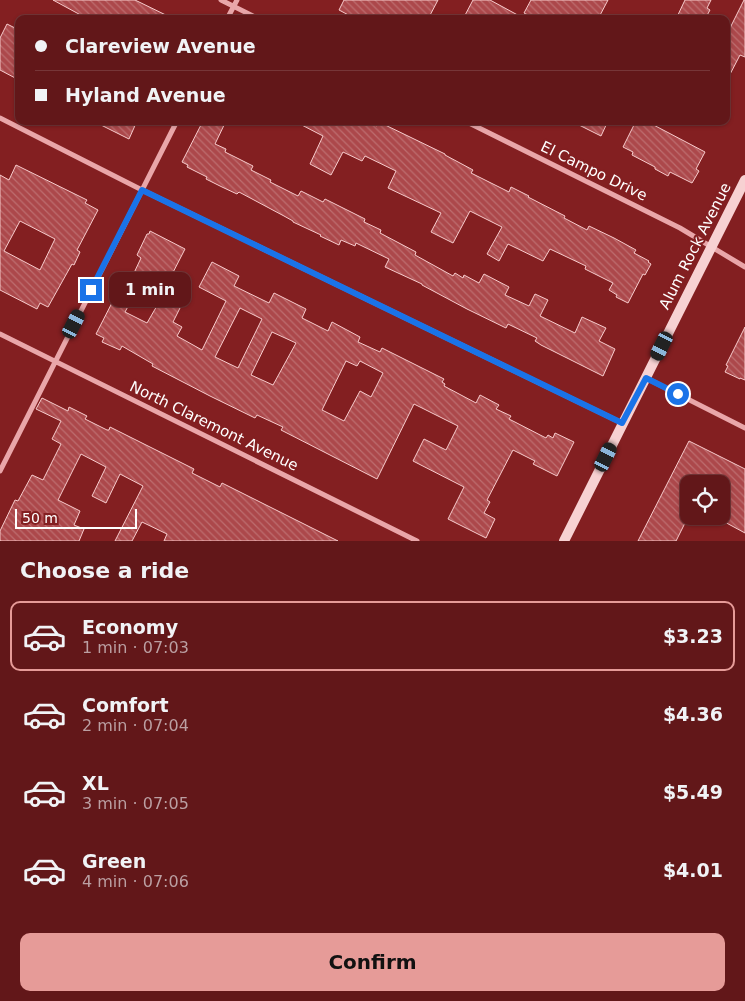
<!DOCTYPE html>
<html lang="en">
<head>
<meta charset="utf-8">
<style>
  :root { --surface:#621719; --page:#6b2426; --text:#f1f3f6; --muted:#bb9fa2; --line:#763638; --accent:#e69b98 }
  body { margin:0; font-family:"DejaVu Sans",sans-serif; background:var(--page); color:var(--text); height:100vh; display:flex; flex-direction:column; font-size:19px; white-space:nowrap }
  * { box-sizing:border-box; margin:0 }
  p { font-size:16px; color:var(--muted) }
  .icon { flex:none; width:28px; height:28px; fill:none; stroke:currentColor; stroke-width:2; stroke-linecap:round; stroke-linejoin:round }
  .map { position:relative; height:541px; overflow:hidden }
  .details { display:flex; flex-direction:column; background:var(--surface); flex:1 }
  .details>* { flex:none }
  .top-card { position:absolute; left:15px; top:15px; width:715px; height:110px; border-radius:10px; box-shadow:0 1px 4px #0004,0 0 0 1px var(--line); display:grid; align-content:center; height:110px; padding:0 20px; background:var(--surface) }
  .controls { position:absolute; left:680px; top:475px; display:grid; gap:10px }
  .controls a { display:grid; place-items:center; width:50px; height:50px; border-radius:10px; background:var(--surface); box-shadow:0 1px 4px #0004,0 0 0 1px var(--line); font-size:25px }
  .scale { position:absolute; left:15px; bottom:12px; width:122px; box-sizing:border-box; padding-left:5px; border:2px solid #fff; border-top:0; font-size:14px; line-height:18px; white-space:nowrap; color:#fff; -webkit-text-stroke:4px #831f21; paint-order:stroke }
  .end { position:absolute; width:22px; height:22px; margin:-11px; border:6px solid #1a73e8; background:#fff; box-shadow:0 0 0 2px #fff }
  .from { border-radius:50% }
  .bubble { position:absolute; height:35px; border-radius:10px; background:var(--surface); box-shadow:0 1px 4px #0004,0 0 0 1px var(--line); font-size:16px; font-weight:700; line-height:35px; text-align:center }
  .car { position:absolute; width:15px; height:30px; margin:-15px -8px; border-radius:6px; box-shadow:0 0 4px 1px #0007; background:linear-gradient(#222 24%,#8ab4d8 0 40%,#222 0 76%,#8ab4d8 0 86%,#222 0) }
  .top-card b { display:flex; align-items:center; gap:18px; height:48px; font-size:19px }
  .top-card b+b { border-top:1px solid var(--line) }
  .top-card i { width:12px; height:12px; background:var(--text) }
  ul { padding:0; list-style:none }
  li { display:flex; align-items:center; gap:15px; height:70px; margin:0 10px 8px; padding:0 10px; border:2px solid transparent; border-radius:10px }
  li div { flex:1 }
  li b { display:block; font-size:19px }
  li em { font-style:normal; font-weight:700 }
  li.current { border-color:var(--accent) }
  li>.icon { width:45px; height:45px; stroke-width:1.5 }
  h2 { padding:0 20px; font-size:22px; line-height:60px }
  .cta { display:flex; gap:10px; margin-top:auto; padding:10px 20px }
  .cta a { flex:1; height:58px; border-radius:10px; background:var(--accent); color:#111; font-size:20px; font-weight:700; line-height:58px; text-align:center }
  .map>svg:first-child { display:block }
  .building { fill:url(#building-back-hatch); stroke:#f7cbcc; fill-rule:evenodd }
  .lines { fill:none; stroke-linecap:round; stroke-linejoin:round }
  .minor { stroke:#e9a6a9; stroke-width:5 }
  .secondary { stroke:#f7d1d2; stroke-width:10 }
  .route { stroke:#1a73e8; stroke-width:6 }
  .labels { text-anchor:middle; dominant-baseline:central; stroke-width:4; stroke-linejoin:round; paint-order:stroke }
  .street-label { font-size:15px; fill:#fff; stroke:#831f21 }
</style>
</head>
<body>
<div class="map">
<svg width="745" height="541" viewBox="0 0 745 541">
  <defs>
    <pattern id="building-back-hatch" width="6" height="6" patternUnits="userSpaceOnUse" patternTransform="scale(1.25)"><rect width="6" height="6" fill="#ac484b"/><path d="M-1 5l2 2M0 0l6 6M5-1l2 2" fill="none" stroke="#bd6d6f"/></pattern>
  </defs>
  <rect width="100%" height="100%" fill="#831f21"/>
  <path class="building" d="M 53,0 L 135,0 L 174,19 L 88,19 Z
    M 344,0 L 438,0 L 428,19 L 356,19 L 339,10 Z
    M 473,0 L 490,0 L 525,19 L 463,19 Z
    M 531,0 L 608,0 L 598,19 L 536,19 L 524,13 Z
    M 685,0 L 711,0 L 707,8 L 710,10 L 705,19 L 676,19 Z
    M 744,0 L 745,0 L 745,57 L 740,55 L 726,82 L 726,36 Z
    M 7,24 L 19,30 L 19,80 L 0,70 L 0,38 Z
    M 93,121 L 137,121 L 129,139 Z
    M 203,121 L 226,121 L 215,144 L 226,149 L 225,152 L 253,166 L 251,170 L 271,180 L 270,182 L 298,196 L 301,191 L 323,202 L 325,199 L 365,219 L 364,222 L 381,230 L 380,233 L 416,252 L 415,255 L 453,276 L 455,273 L 463,278 L 464,275 L 479,283 L 484,274 L 509,287 L 505,295 L 529,306 L 535,294 L 548,300 L 540,316 L 575,333 L 582,317 L 606,328 L 599,341 L 615,349 L 603,376 L 541,345 L 535,341 L 537,338 L 508,324 L 506,328 L 467,309 L 422,285 L 422,284 L 385,267 L 389,259 L 356,243 L 355,246 L 341,240 L 339,245 L 320,236 L 321,235 L 293,222 L 293,221 L 284,216 L 239,192 L 237,194 L 222,187 L 206,179 L 207,177 L 187,167 L 188,165 L 182,162 Z
    M 294,121 L 368,121 L 377,126 L 379,122 L 445,154 L 445,155 L 473,170 L 471,173 L 509,192 L 511,187 L 529,196 L 528,197 L 565,216 L 564,218 L 587,230 L 589,226 L 614,238 L 636,250 L 634,253 L 649,261 L 648,262 L 651,264 L 645,275 L 643,274 L 628,303 L 616,297 L 617,295 L 609,290 L 613,283 L 585,269 L 586,266 L 550,249 L 543,261 L 508,244 L 499,261 L 487,254 L 502,227 L 470,211 L 453,243 L 431,232 L 441,213 L 388,188 L 396,171 L 365,156 L 362,161 L 343,152 L 331,175 L 310,164 L 323,136 Z
    M 571,121 L 608,121 L 601,136 Z
    M 636,121 L 646,121 L 705,152 L 696,169 L 699,171 L 692,183 L 670,172 L 668,176 L 655,169 L 655,167 L 632,155 L 633,152 L 623,147 Z
    M 16,165 L 87,200 L 85,203 L 98,210 L 77,250 L 80,252 L 74,265 L 72,264 L 48,307 L 40,303 L 37,309 L 0,290 L 0,175 L 9,180 ZM 20,221 L 55,239 L 40,270 L 4,251 Z
    M 150,231 L 185,249 L 164,290 L 133,275 L 141,258 L 137,255 L 147,234 L 149,234 Z
    M 212,262 L 239,276 L 234,286 L 269,303 L 274,293 L 306,309 L 302,318 L 328,331 L 332,322 L 360,337 L 358,342 L 380,352 L 382,348 L 444,379 L 442,382 L 445,384 L 444,386 L 476,403 L 480,395 L 499,405 L 496,409 L 511,416 L 509,419 L 546,438 L 548,435 L 553,438 L 555,433 L 574,442 L 557,476 L 533,464 L 535,461 L 513,450 L 487,500 L 490,502 L 484,513 L 495,519 L 486,538 L 448,519 L 464,487 L 413,461 L 424,439 L 446,450 L 458,426 L 414,404 L 377,479 L 281,430 L 283,427 L 257,415 L 255,418 L 210,396 L 152,366 L 153,364 L 122,346 L 120,350 L 102,342 L 104,338 L 96,334 L 116,295 L 117,296 L 123,283 L 137,290 L 125,312 L 147,323 L 169,285 L 187,294 L 173,322 L 182,327 L 177,336 L 202,350 L 226,301 L 199,287 ZM 240,308 L 262,319 L 238,368 L 215,357 ZM 272,332 L 296,343 L 273,385 L 251,375 ZM 346,361 L 357,366 L 360,361 L 383,373 L 371,397 L 360,391 L 344,421 L 322,410 Z
    M 745,327 L 745,380 L 740,378 L 740,379 L 725,372 L 728,366 L 726,365 Z
    M 42,398 L 68,411 L 69,407 L 87,416 L 85,419 L 107,430 L 109,430 L 110,427 L 194,469 L 192,473 L 220,487 L 222,483 L 338,541 L 164,541 L 167,534 L 142,522 L 132,541 L 115,541 L 143,486 L 120,474 L 106,503 L 92,496 L 106,467 L 81,454 L 58,500 L 80,511 L 74,525 L 84,529 L 79,541 L 0,541 L 0,531 L 15,500 L 18,501 L 32,475 L 43,480 L 61,444 L 52,439 L 61,421 L 36,409 Z
    M 689,441 L 745,469 L 745,533 L 721,520 L 721,484 L 689,484 L 689,515 L 676,541 L 638,541 Z"/>
  <g class="lines">
    <path class="minor" d="M 221,0 L 259,19
      M 227,19 L 237,0
      M 0,118 L 142,190 L 622,423
      M 465,121 L 680,228 L 745,267
      M 0,334 L 417,541
      M 646,378 L 745,428
      M 0,471 C 58,354 119,238 177,121"/>
    <path class="secondary" d="M 564,541 L 745,180"/>
  </g>
  <g class="lines">
    <path class="route" d="M 91,290 L 142,190 L 622,423 L 646,378 L 678,394"/>
  </g>
  <g class="labels">
    <g class="street-label">
      <text transform="translate(594 171) rotate(26)">El Campo Drive</text>
      <text transform="translate(695 246) rotate(-63)">Alum Rock Avenue</text>
      <text transform="translate(214 426) rotate(26)">North Claremont Avenue</text>
    </g>
  </g>
</svg>
<div class="controls">
<a><svg class="icon" aria-label="locate" viewBox="0 0 24 24"><circle cx="12" cy="12" r="6"/><path d="M12 2v4M12 18v4M2 12h4M18 12h4"/></svg></a>
</div>
<div class="scale">50 m</div>
<i class="end from" style="left:678px;top:394px"></i>
<i class="end" style="left:91px;top:290px"></i>
<div class="bubble" style="left:109px;top:272px;width:82px">1 min</div>
<i class="car" style="left:74px;top:324px;rotate:27deg"></i>
<i class="car" style="left:662px;top:346px;rotate:206deg"></i>
<i class="car" style="left:606px;top:457px;rotate:26deg"></i>
<div class="top-card">
<b><i class="from"></i>Clareview Avenue</b>
<b><i></i>Hyland Avenue</b>
</div>
</div>
<section class="details">
<h2>Choose a ride</h2>
<ul>
<li class="current"><svg class="icon" aria-label="car" viewBox="0 0 24 24"><path d="M5 17H2v-5l4-1 3-4h7l3 4 3 1v5h-3M9 17h6M6 11h13"/><circle cx="7" cy="17" r="2"/><circle cx="17" cy="17" r="2"/></svg><div><b>Economy</b><p>1 min · 07:03</p></div><em>$3.23</em></li>
<li><svg class="icon" aria-label="car" viewBox="0 0 24 24"><path d="M5 17H2v-5l4-1 3-4h7l3 4 3 1v5h-3M9 17h6M6 11h13"/><circle cx="7" cy="17" r="2"/><circle cx="17" cy="17" r="2"/></svg><div><b>Comfort</b><p>2 min · 07:04</p></div><em>$4.36</em></li>
<li><svg class="icon" aria-label="car" viewBox="0 0 24 24"><path d="M5 17H2v-5l4-1 3-4h7l3 4 3 1v5h-3M9 17h6M6 11h13"/><circle cx="7" cy="17" r="2"/><circle cx="17" cy="17" r="2"/></svg><div><b>XL</b><p>3 min · 07:05</p></div><em>$5.49</em></li>
<li><svg class="icon" aria-label="car" viewBox="0 0 24 24"><path d="M5 17H2v-5l4-1 3-4h7l3 4 3 1v5h-3M9 17h6M6 11h13"/><circle cx="7" cy="17" r="2"/><circle cx="17" cy="17" r="2"/></svg><div><b>Green</b><p>4 min · 07:06</p></div><em>$4.01</em></li>
</ul>
<div class="cta"><a>Confirm</a></div>
</section>
</body>
</html>
